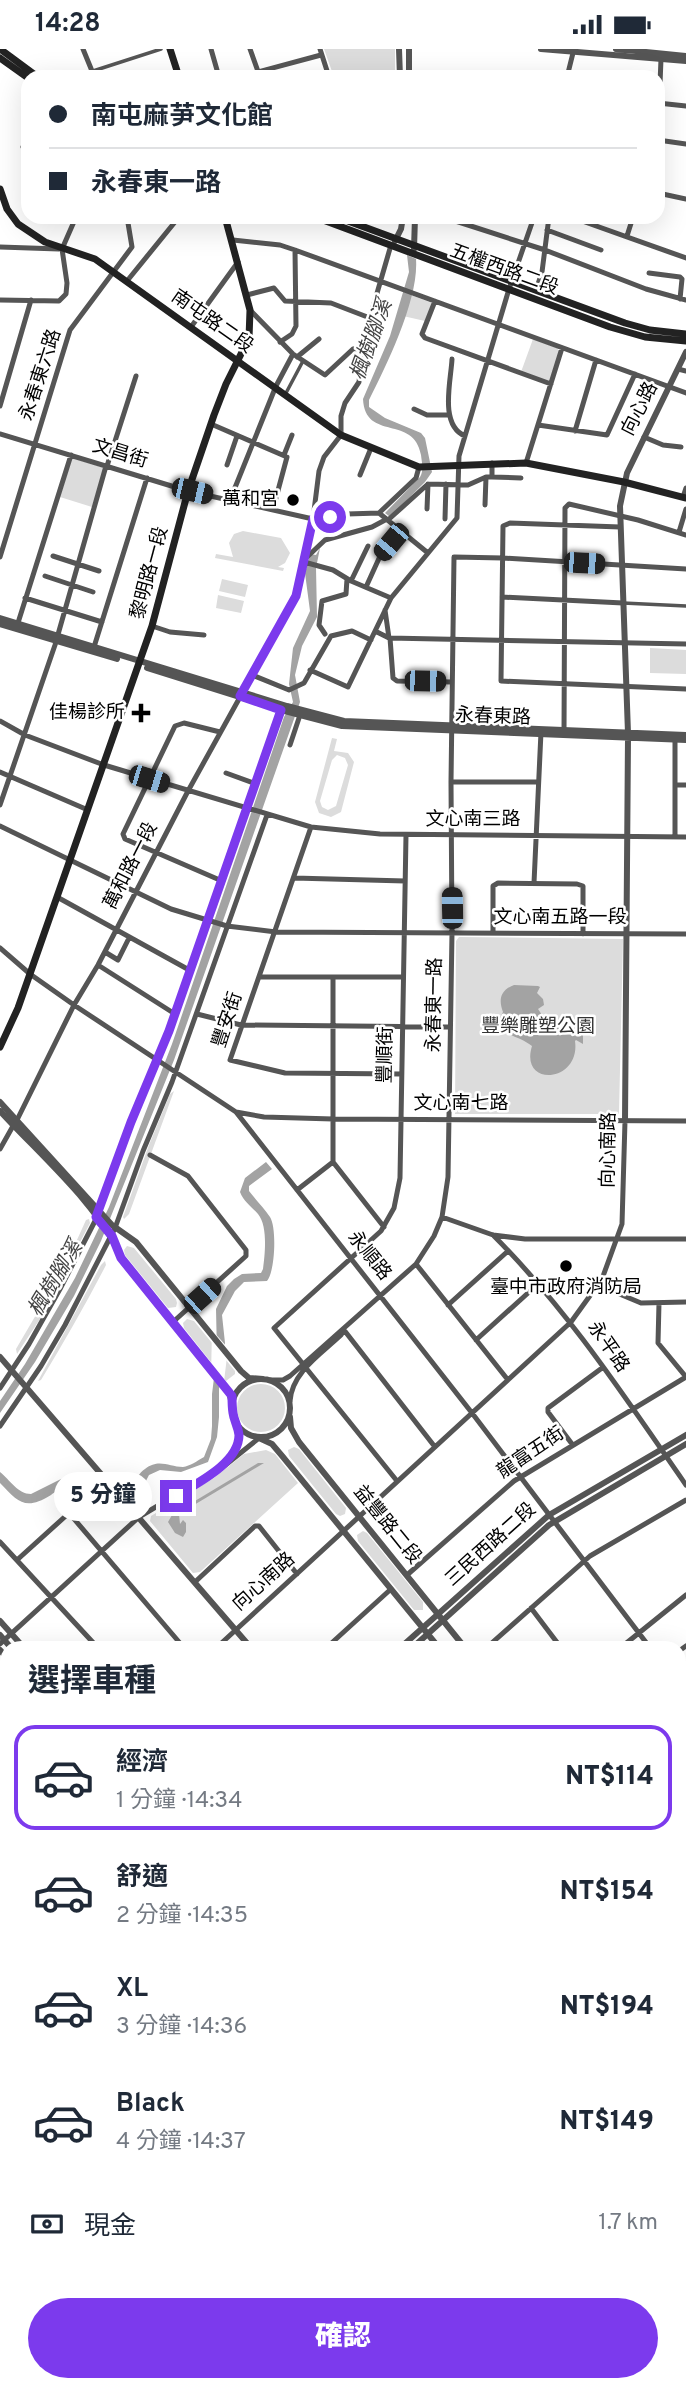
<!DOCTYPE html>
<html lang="zh-TW">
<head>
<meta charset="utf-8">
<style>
  :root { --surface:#fff; --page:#f2f2f3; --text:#1f2937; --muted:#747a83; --line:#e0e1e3; --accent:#7c3aed }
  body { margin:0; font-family:Overpass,"Noto Sans TC",sans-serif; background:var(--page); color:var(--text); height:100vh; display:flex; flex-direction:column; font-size:26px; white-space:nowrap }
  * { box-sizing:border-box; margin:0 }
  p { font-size:23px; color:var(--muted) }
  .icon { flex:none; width:38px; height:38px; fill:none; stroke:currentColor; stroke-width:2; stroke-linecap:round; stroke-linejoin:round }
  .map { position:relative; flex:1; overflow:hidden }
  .sheet { position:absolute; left:0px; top:1592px; width:686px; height:751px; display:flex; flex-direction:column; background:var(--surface); border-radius:21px 21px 0 0; box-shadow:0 7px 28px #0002 }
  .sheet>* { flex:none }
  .hud { position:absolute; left:21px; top:21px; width:644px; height:154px; border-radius:21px; box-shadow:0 7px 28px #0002; display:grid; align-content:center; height:154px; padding:0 28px; background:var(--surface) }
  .end { position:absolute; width:32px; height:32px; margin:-16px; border:9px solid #7c3aed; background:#fff; box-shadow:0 0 0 4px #fff }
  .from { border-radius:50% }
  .bubble { position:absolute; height:49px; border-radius:24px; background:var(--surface); box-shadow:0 7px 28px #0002; font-size:23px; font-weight:800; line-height:49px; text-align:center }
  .car { position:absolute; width:21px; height:42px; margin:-21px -10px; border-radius:9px; box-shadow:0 0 5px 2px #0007; background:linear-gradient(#222 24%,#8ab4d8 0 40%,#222 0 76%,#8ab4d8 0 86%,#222 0) }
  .hud b { display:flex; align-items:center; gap:24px; height:66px; font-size:26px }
  .hud b+b { border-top:2px solid var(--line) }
  .hud i { width:18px; height:18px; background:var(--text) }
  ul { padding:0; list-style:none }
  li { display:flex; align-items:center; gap:21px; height:105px; margin:0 14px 10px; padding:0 14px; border:4px solid transparent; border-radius:21px }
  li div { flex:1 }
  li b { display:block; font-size:26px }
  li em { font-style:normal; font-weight:800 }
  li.active { border-color:var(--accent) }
  li>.icon { width:63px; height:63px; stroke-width:1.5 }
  h2 { padding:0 28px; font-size:32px; line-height:84px }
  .pay { display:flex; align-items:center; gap:18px; height:77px; padding:0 28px; font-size:26px }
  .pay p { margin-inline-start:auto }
  .cta { display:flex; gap:14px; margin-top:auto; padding:14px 28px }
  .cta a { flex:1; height:80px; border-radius:42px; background:var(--accent); color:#fff; font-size:28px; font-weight:800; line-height:80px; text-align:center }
  .status { display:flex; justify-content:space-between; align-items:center; height:49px; padding:0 35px; background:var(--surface); direction:ltr }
  .status svg { height:19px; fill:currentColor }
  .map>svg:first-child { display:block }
  .green { fill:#dcdcdc; fill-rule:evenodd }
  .water { fill:#a3a3a3 }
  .pier { fill:#fff }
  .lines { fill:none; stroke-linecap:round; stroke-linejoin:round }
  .stream { stroke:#a3a3a3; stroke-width:2 }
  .pedestrian { stroke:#555; stroke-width:3.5 }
  .minor { stroke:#555; stroke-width:5 }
  .tertiary { stroke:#555; stroke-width:6 }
  .secondary { stroke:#222; stroke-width:7 }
  .rail { stroke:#000; stroke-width:2; stroke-dasharray:10 3.5 2 3.5; stroke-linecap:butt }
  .route { stroke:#7c3aed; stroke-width:9 }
  .poi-dot { fill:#000; stroke:#fff; stroke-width:2.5 }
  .labels { text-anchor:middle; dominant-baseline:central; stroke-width:5; stroke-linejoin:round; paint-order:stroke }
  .street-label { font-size:19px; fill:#000; stroke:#fff }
  .poi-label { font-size:19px; fill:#000; stroke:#fff; text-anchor:end }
  .park-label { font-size:19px; fill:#333; stroke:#fff }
  .water-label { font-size:21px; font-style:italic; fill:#444; stroke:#fff }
</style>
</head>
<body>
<div class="status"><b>14:28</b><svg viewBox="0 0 49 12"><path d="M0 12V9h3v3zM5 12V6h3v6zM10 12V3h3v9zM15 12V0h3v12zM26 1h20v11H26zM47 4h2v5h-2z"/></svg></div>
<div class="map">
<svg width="686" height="2343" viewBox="0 0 686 2343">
  <rect width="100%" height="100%" fill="#fff"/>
  <path class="green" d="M 324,0 L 395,0 L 395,28 L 334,28 Z
    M 411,246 L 432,254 L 425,272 L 403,267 Z
    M 533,290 L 557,299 L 559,302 L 550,333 L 521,323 Z
    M 72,409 L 104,419 L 92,458 L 60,448 Z
    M 243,482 L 281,489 L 290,504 L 285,514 L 278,518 L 284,519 L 283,522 L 215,509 L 216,505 L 233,508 L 229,494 L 234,485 Z
    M 222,530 L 248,536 L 245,548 L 219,542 Z
    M 218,546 L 244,552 L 241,564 L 216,559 Z
    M 650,599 L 686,601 L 686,625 L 650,624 Z
    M 332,689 L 337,690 L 334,702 L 348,704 L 354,713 L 341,763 L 331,768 L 319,764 L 315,753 ZM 337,706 L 345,709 L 348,716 L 336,757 L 328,761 L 322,758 L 320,752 L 332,711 Z
    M 459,888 L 623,890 L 619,1065 L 455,1065 L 456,892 Z
    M 174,1042 L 129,1165 L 124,1170 L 123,1168 L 149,1096 L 170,1045 Z
    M 89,1170 L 90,1174 L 40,1270 L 17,1305 L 16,1300 L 67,1213 L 86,1171 Z
    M 127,1197 L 134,1199 L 176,1250 L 177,1254 L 176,1258 L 168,1259 L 125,1206 L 124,1201 Z
    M 105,1212 L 106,1216 C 86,1255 64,1293 41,1331 L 38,1332 L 101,1216 Z
    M 187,1270 L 194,1272 L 235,1322 L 235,1325 L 226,1332 L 184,1279 L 183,1274 Z
    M237 1359a24 24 0 1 1 48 0a24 24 0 1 1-48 0Z
    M 294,1398 L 299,1400 L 346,1459 L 345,1465 L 340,1467 L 336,1465 L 289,1407 L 288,1401 Z
    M 266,1401 L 275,1405 L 298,1434 L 200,1523 L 193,1524 L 150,1472 L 151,1467 L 214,1429 L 244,1405 Z
    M 363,1482 L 367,1484 L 423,1553 L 423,1561 L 414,1561 L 358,1492 L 357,1486 Z"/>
  <path class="water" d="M 407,206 L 416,210 C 419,250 387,315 369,351 L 369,358 L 385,369 L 421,384 L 425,389 L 432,423 L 425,433 L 390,468 L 385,464 L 420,428 C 424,421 422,415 421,406 C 414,365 365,393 363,350 L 390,287 L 409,223 Z
    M 320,499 L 316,519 L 317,568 L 302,597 L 295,626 L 300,653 L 174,1011 L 101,1192 L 74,1247 L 35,1313 L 0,1364 L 0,1352 L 25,1315 L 75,1229 L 109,1158 L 172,995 L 284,668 L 293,653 L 289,635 L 293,599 L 310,562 L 305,524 L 310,505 L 316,506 Z
    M 514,936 L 538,937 L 540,938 L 537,944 L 543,950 L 544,956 L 538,960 L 546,972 L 554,978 L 567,971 L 571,971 L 576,978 L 569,983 L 583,984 L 583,995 L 576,991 L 575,992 C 581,1034 519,1039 532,997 C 521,988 507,987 496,976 L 503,963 C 498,950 501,941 514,936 Z
    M 266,1113 L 272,1120 L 249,1137 L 249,1142 C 256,1151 264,1159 270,1168 C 277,1179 275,1223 267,1232 L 244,1233 L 235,1242 L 222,1266 L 225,1294 L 219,1340 L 219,1368 L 217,1388 L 208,1413 L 181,1423 L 160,1421 L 149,1426 L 133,1457 L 126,1461 C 112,1460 97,1455 84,1450 C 78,1447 72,1440 65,1439 C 59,1439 55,1443 51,1446 C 25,1462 18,1453 0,1434 L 0,1423 C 10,1431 18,1445 31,1445 L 61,1430 L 69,1429 L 101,1447 L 124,1452 C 134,1443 133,1428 145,1420 C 159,1409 169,1418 183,1418 C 190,1417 197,1412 204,1408 L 211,1390 L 212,1377 L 212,1345 L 217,1305 L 216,1260 L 227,1237 L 234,1230 L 242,1225 L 261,1224 L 263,1220 C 265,1205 268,1177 258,1165 C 251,1157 244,1153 240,1143 L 245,1129 Z
    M 258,1414 L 264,1414 L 179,1465 L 180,1475 L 183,1471 L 186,1474 L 186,1483 L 183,1488 L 175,1484 L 168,1473 L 172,1466 L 169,1462 L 173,1460 L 175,1464 Z"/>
  <path class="pier" d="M 212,1281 L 228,1299 L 223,1341 L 211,1327 Z"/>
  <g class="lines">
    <path class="stream" d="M 7,2007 L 5,2013 L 7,2020
      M 0,2119 L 7,2119
      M 560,2343 L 562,2336"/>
    <path class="pedestrian" d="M 93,22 L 161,0
      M 286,344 L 303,312
      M 623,554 L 686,557"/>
    <path class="minor" d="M 83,0 L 92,22 L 86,28
      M 211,0 L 219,28
      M 250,0 L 260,28
      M 320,0 L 329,28
      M 239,28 L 321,6
      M 567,28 L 574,0
      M 658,54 L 686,57
      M 658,85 L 661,10
      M 658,91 L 686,95
      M 23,98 L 28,96
      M 658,144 L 686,150
      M 443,168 L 545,201 L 646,240 L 686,251
      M 571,168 L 686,209
      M 547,181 L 601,201
      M 627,187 L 633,168
      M 233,191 L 280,196 L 295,201 L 686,344
      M 0,198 L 59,200
      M 62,200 L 76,168
      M 649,224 L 680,228 L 682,230 L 680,250
      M 127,232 L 179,168
      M 536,241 L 542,223 L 549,168
      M 247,246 L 274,239 L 285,252 L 331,254 L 370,269
      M 0,251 L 59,252 L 66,245 L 67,234 L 62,200
      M 435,252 L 422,285 L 425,289 L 551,335
      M 250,261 L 293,305 L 325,326 L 353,300 L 362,299
      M 191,278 L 238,213
      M 280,293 L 292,285 L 296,277 L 295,201
      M 297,308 L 319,290
      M 452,310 C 451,332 439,376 465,387
      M 678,320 L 686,322
      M 0,357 L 31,251
      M 414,360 L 427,366 L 448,366
      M 211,375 L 287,408 L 273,460
      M 538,376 L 607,386 L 635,325
      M 575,382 L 596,311
      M 0,385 L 188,442 L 313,470 L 347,465 L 379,464 L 416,429 L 419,418
      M 644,388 L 663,396 L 681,398
      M 284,406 L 292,386
      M 526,414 L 562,299
      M 227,416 L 237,387
      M 107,417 L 136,327
      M 360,426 L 371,399
      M 492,428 L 521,429
      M 683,448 L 686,439
      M 230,451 L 276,337 L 293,305
      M 485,456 L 486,428
      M 427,460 L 428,435
      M 379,464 L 428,504
      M 445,470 L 446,435
      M 388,471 L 428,435 L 468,436 L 486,428 L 492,428 L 492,414
      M 620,478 L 510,474 L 503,477 L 501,632 L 686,640
      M 679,483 L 686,460
      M 53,507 L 99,522
      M 0,508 L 70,281 L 132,198 L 127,168
      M 307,508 L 325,491 L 372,478 L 387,470
      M 304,513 L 333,521 L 351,532 L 391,549
      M 45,527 L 93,543
      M 351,532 L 368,497
      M 366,538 L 381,505 L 401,481
      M 502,548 L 623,554
      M 25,549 L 102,573
      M 385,561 L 389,589
      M 17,577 L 71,406
      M 152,577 L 170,583 L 204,586
      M 375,582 L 389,589 L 686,595
      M 325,585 L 319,576 L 322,552 L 346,545 L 347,530
      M 390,589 L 393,629 L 397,632 L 452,633
      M 94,598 L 147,429
      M 310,621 L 348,638 L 391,549 L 457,469 L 459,407 L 509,240 L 534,168
      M 252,626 L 289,641 L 304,634 L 331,587 L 352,582 L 371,591
      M 0,672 L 25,686 L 104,716 L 311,778 L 380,785 L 686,788
      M 220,683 L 184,674 L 175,677 L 123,785 L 125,790 L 222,832
      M 564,684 L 565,459 L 569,455 L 638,471 L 686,486
      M 290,696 L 300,666
      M 0,723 L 88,761
      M 226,724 L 256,735
      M 451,733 L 538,733
      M 675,736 L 686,736
      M 0,756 L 55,596 L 106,417
      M 0,777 L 171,860 L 227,877 L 276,883 L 686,885
      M 311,778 L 230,1011 L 285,1024 L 402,1025
      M 675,788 L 675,686
      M 294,829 L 405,832
      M 534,834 L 541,683
      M 57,848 L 191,922
      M 493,884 L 493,837 L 498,834 L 577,835 L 583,837 L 583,885
      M 0,899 L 30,925 L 74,956 L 236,1063 L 472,1364 L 651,1600
      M 105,903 L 118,911 L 129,889
      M 98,916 L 175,965
      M 259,928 L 402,928
      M 197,965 L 241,976 L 450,978
      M 236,1063 L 264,1068 L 333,1070 L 686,1072
      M 17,1071 L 74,956 L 98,916 L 188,742 L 296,547 L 313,470 L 319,422 L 324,408 L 341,386 L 341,367 L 345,354 L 359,333 L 364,289 L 391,196
      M 0,1100 L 13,1077
      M 150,1106 L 188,1127 L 246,1201 L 246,1207 L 173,1273
      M 333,1113 L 333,928
      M 333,1113 L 384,1178
      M 297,1141 L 333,1113
      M 442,1168 L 493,1186 L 525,1190 L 686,1190
      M 493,1186 C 568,1261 626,1350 686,1436
      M 416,1215 L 508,1331
      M 598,1236 L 641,1254 L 686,1253
      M 448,1256 L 508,1202
      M 344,1281 L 435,1398
      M 476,1291 L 539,1234
      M 303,1315 L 274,1279 L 381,1182 L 394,1159 L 400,1129 L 406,786
      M 306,1319 L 397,1432
      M 270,1331 L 283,1331 L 290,1327 L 416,1215 L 434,1187 L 442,1168 L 448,1128 L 452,884 L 451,733 L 454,508 L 503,509 L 686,520
      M 0,1339 L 29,1295 L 60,1240 L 95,1172 L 131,1073 L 169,982 L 282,659
      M 290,1352 C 292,1323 321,1305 341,1286 L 344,1281
      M 0,1377 L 41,1317 L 65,1276 L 115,1179 L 143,1102 L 172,1033 L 267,766
      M 572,1395 L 548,1363 L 548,1359 L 602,1319
      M 222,1416 C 234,1403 241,1392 237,1374
      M 0,1493 L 99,1600
      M 17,1511 L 69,1464 L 185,1600
      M 407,1526 L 514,1432 L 686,1328 L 658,1294 L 659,1254
      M 195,1533 L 255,1477 L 259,1477 L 297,1525
      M 531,1559 L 562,1600
      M 0,1595 L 139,1468 L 223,1418 L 259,1389
      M 215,1600 L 571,1273 L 602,1230 L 622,1175 L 625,1072
      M 325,1600 L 391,1540
      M 485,1600 L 590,1507 L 686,1451
      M 619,1600 L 686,1546
      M 679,1602 L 686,1597
      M 679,1636 L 686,1646
      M 679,1655 L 686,1649
      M 679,1722 L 686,1716
      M 679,1789 L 686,1783
      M 679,1790 L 686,1799
      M 679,1874 L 686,1873
      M 0,2305 L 7,2299
      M 679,2306 L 686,2314
      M 259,2336 L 263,2343
      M 409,2336 L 429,2343
      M 673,2336 L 679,2343
      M 2,2343 L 9,2336
      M 310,2343 L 329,2336
      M 595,2343 L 602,2336"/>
    <path class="tertiary" d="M 399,0 L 400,28
      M 409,0 L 409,28
      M 541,0 L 686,12
      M 616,0 L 686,7
      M 395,192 L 401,180 L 403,168
      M 414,200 L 415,168
      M 0,569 L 287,657 L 344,672 L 686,686
      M 0,575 L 117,610
      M 147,619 L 281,661 L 342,677 L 686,691
      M 628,684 L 620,457 L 627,424 L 686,303
      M 0,1053 L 112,1176 L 136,1193 L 241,1322 L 249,1329 L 263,1330
      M 0,1062 C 37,1103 102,1159 121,1209 L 229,1343 L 232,1355
      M 625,1072 L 628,689
      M 0,1308 L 252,1600
      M232 1359a29 29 0 1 1 58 0a29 29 0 1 1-58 0Z
      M 290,1368 L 291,1379 L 299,1393 L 466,1600
      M 259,1389 L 272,1395 L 283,1408 L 440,1600
      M 0,1572 L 25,1600
      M 0,1586 L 12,1600
      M 399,1600 L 549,1466 L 686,1386
      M 411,1600 L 549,1476 L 686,1395
      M 0,1601 L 7,1609
      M 0,1620 L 7,1628
      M 679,2320 L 686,2328
      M 679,2329 L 686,2337"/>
    <path class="secondary" d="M 0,0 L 38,28
      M 170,0 L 179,28
      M 0,9 L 28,29
      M 0,140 L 7,160 L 18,175 L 45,193 L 95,210 L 341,386 L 419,418 L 526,414 L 624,433 L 686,449
      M 315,168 L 610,278 L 645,288 L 686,292
      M 337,168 L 625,274 L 650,281 L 686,285
      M 0,998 L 18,959 L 152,577 L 188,442 L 214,366 L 226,335 L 249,289 L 250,261 L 225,168
      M 679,1968 L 686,1963
      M 679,1977 L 686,1973
      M 117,2343 L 127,2336
      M 133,2343 L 143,2336"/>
    <path class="rail" d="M 679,1975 L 686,1970
      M 679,1998 L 686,1993
      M 121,2343 L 131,2336
      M 153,2343 L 163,2336"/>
  </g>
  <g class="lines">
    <path class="route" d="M 176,1447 C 197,1434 239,1414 239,1386 C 238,1377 234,1372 233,1364 C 232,1358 232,1352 232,1347 L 121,1209 L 112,1187 L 96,1168 L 131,1073 L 169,982 L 281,661 L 240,647 L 296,547 L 313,470 L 330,468"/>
  </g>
  <g class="poi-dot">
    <circle cx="293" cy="451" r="7"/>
    <path d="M137.5 653.5h7v7h7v7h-7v7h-7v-7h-7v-7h7z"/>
    <circle cx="566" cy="1217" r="7"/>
  </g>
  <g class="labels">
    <g class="street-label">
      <text transform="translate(504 221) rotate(20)">五權西路二段</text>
      <text transform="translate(212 273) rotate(35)">南屯路二段</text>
      <text transform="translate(41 326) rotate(-72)">永春東六路</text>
      <text transform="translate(640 360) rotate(-63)">向心路</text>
      <text transform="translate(120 405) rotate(17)">文昌街</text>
      <text transform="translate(150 524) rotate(-75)">黎明路一段</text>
      <text transform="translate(493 668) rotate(2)">永春東路</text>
      <text x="473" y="771">文心南三路</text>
      <text transform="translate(131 817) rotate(-63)">萬和路一段</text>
      <text x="560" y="869">文心南五路一段</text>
      <text transform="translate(435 956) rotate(-89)">永春東一路</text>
      <text transform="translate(228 971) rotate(-72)">豐安街</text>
      <text transform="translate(386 1006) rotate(-89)">豐順街</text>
      <text x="461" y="1055">文心南七路</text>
      <text transform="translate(609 1101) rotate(-89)">向心南路</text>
      <text transform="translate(369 1207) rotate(51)">永順路</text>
      <text transform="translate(608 1298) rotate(55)">永平路</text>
      <text transform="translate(531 1404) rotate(-34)">龍富五街</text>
      <text transform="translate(387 1476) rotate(51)">益豐路二段</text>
      <text transform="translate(491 1496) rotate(-42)">三民西路二段</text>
      <text transform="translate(264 1533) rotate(-42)">向心南路</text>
    </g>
    <g class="poi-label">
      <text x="279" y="451">萬和宮</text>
      <text x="125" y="664">佳楊診所</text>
      <text x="566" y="1239" text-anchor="middle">臺中市政府消防局</text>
    </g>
    <g class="park-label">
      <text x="538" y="978">豐樂雕塑公園</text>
    </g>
    <g class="water-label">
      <text transform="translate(372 291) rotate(-70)">楓樹腳溪</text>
      <text transform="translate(56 1230) rotate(-59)">楓樹腳溪</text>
    </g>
  </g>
</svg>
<i class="end from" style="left:330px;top:468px"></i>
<i class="end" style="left:176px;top:1447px"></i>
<div class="bubble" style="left:54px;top:1423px;width:98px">5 分鐘</div>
<i class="car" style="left:192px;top:442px;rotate:103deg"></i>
<i class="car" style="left:391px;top:493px;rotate:220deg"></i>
<i class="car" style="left:584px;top:514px;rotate:93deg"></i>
<i class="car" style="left:425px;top:632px;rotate:91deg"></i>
<i class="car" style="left:149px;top:730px;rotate:107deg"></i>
<i class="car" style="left:452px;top:859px;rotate:359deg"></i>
<i class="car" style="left:202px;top:1247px;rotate:48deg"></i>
<div class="hud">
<b><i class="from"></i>南屯麻芛文化館</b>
<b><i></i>永春東一路</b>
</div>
<section class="sheet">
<h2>選擇車種</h2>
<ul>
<li class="active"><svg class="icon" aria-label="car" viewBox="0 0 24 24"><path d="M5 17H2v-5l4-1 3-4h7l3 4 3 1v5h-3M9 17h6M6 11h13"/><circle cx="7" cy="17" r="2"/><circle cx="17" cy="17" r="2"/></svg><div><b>經濟</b><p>1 分鐘 · 14:34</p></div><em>NT$114</em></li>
<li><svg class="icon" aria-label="car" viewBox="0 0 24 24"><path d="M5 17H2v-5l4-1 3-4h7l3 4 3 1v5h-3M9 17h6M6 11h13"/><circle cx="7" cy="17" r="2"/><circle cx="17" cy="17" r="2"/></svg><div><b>舒適</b><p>2 分鐘 · 14:35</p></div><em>NT$154</em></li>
<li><svg class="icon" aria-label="car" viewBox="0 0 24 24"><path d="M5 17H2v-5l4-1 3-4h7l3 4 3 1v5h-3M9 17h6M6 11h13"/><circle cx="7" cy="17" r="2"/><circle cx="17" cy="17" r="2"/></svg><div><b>XL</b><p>3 分鐘 · 14:36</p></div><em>NT$194</em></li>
<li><svg class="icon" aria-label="car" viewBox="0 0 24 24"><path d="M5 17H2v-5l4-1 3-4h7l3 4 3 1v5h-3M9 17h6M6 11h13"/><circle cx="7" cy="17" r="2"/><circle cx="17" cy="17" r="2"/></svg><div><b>Black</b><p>4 分鐘 · 14:37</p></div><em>NT$149</em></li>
</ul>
<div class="pay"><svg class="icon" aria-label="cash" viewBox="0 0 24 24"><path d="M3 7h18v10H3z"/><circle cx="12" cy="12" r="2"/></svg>現金<p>1.7 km</p></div>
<div class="cta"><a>確認</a></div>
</section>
</div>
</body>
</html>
